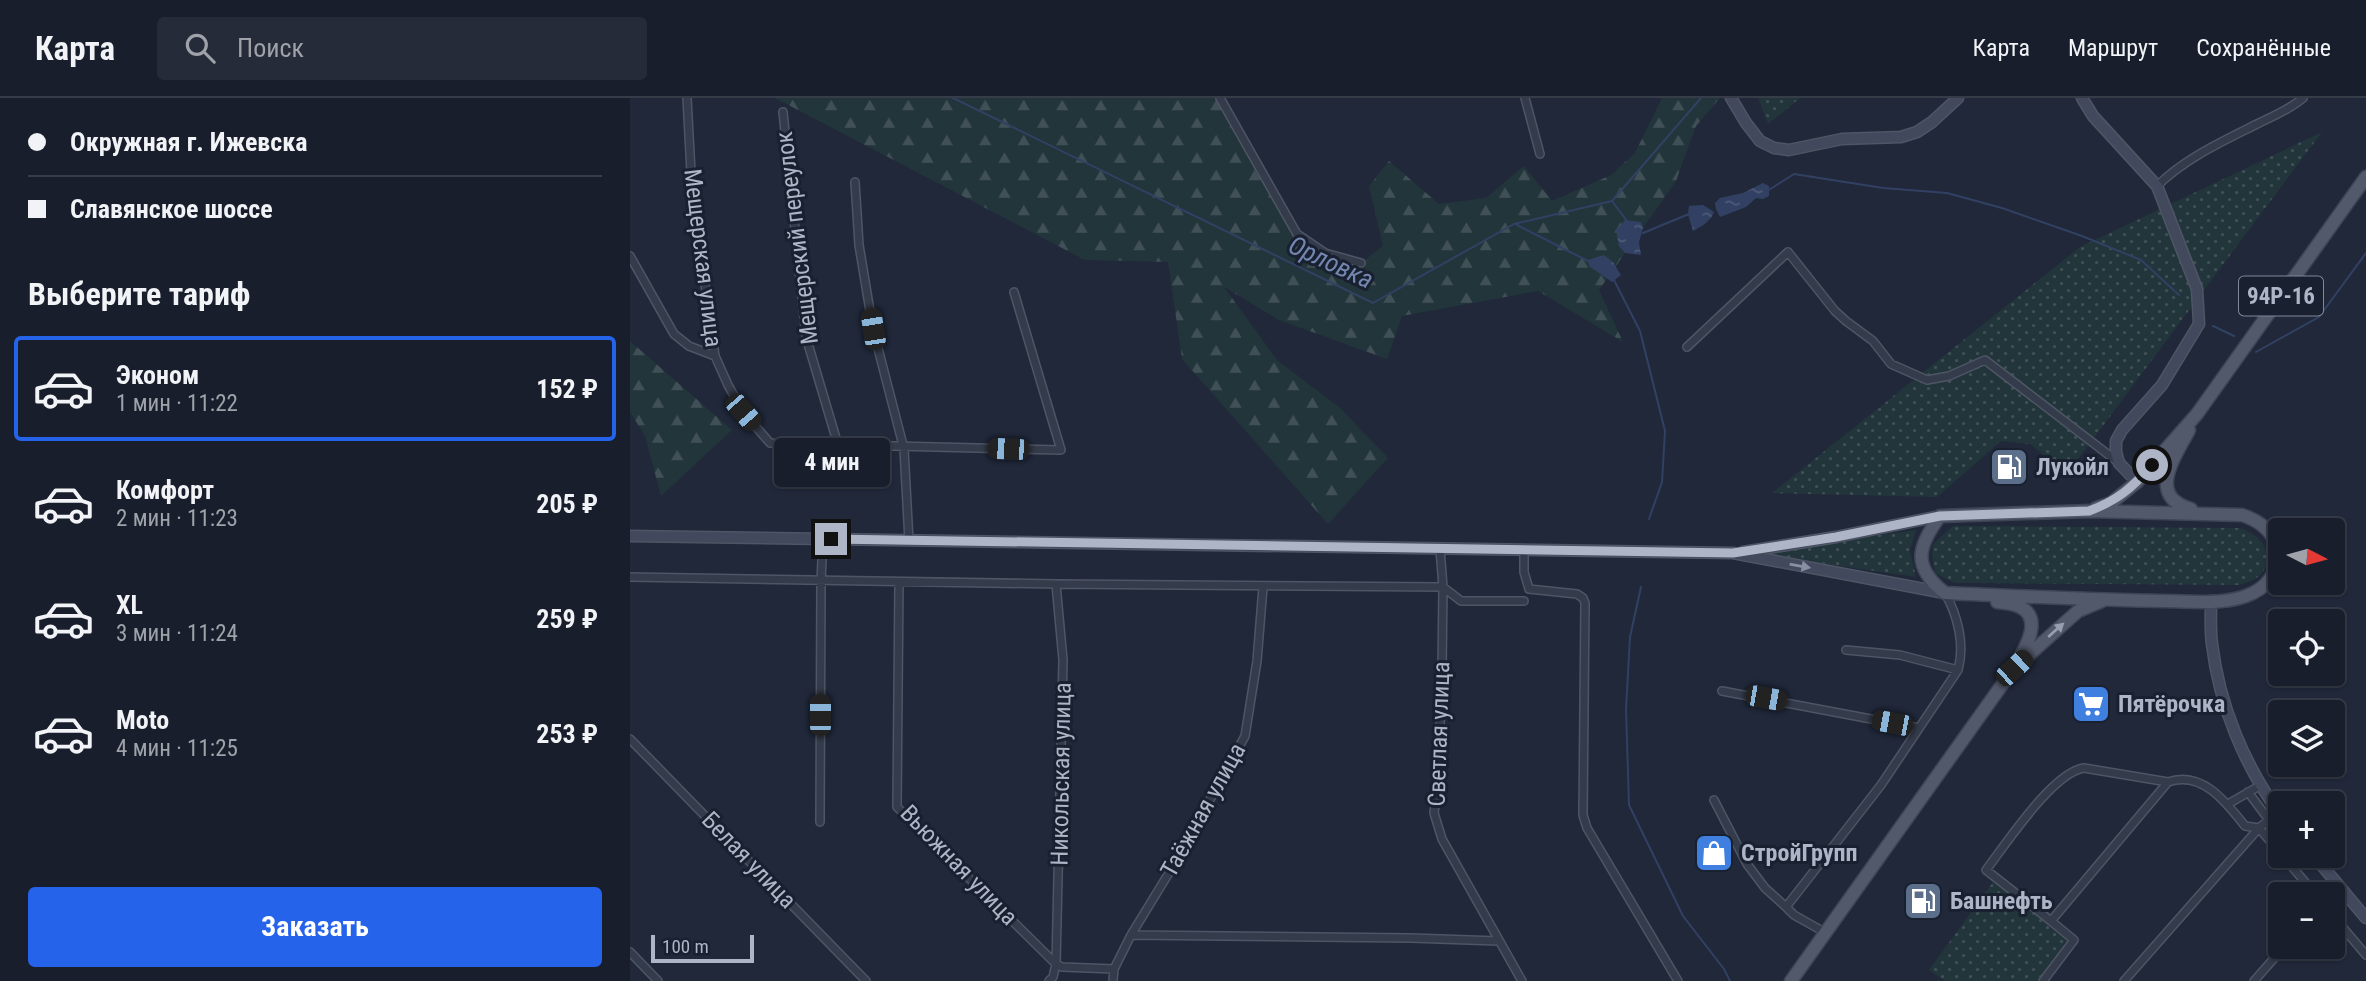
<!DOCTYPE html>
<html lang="ru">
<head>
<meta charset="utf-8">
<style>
  :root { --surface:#181e2c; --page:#252b38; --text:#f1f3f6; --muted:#9fa2a9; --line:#363c48; --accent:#2563eb }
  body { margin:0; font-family:"Roboto Condensed",sans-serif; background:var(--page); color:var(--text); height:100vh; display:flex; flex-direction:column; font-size:26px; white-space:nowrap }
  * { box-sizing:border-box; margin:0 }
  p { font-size:23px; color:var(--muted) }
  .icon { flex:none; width:38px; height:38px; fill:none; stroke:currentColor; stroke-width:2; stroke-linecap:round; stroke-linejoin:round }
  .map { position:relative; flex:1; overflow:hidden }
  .drawer { display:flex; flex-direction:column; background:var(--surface); width:630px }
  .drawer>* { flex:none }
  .guide { display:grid; align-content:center; height:154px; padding:0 28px; background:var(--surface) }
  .needle { width:46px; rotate:96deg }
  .buttons { position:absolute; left:1638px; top:420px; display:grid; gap:14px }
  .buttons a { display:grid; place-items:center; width:77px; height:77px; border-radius:7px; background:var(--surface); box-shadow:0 2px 5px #0004,0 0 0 2px var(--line); font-size:35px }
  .scale { position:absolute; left:21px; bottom:18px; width:103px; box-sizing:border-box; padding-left:7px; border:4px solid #aeb5c7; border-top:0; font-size:19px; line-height:24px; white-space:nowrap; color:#aeb5c7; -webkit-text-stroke:5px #19202f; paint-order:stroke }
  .end { position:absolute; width:32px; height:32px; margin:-16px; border:9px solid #aeb5c7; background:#111; box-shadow:0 0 0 4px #111 }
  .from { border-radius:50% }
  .bubble { position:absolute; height:49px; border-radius:7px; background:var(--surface); box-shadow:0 2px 5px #0004,0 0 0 2px var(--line); font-size:23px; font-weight:700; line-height:49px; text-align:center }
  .car { position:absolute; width:21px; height:42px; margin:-21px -10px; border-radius:9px; box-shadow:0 0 5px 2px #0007; background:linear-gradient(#222 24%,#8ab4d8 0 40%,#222 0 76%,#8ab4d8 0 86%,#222 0) }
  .guide b { display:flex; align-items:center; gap:24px; height:66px; font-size:26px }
  .guide b+b { border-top:2px solid var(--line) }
  .guide i { width:18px; height:18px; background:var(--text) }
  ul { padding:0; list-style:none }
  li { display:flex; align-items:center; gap:21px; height:105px; margin:0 14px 10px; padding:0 14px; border:4px solid transparent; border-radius:7px }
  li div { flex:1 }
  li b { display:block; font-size:26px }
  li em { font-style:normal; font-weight:700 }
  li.active { border-color:var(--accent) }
  li>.icon { width:63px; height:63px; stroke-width:1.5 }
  h2 { padding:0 28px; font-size:32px; line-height:84px }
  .action { display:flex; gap:14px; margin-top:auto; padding:14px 28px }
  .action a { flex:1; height:80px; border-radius:7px; background:var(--accent); color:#fff; font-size:28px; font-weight:700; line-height:80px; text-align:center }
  header { display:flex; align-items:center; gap:42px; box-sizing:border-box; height:98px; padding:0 35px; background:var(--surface); border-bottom:2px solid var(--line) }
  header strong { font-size:33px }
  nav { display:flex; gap:38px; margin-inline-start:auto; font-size:24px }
  .search { width:490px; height:63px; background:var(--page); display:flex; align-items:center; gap:18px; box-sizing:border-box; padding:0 24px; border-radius:7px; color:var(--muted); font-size:26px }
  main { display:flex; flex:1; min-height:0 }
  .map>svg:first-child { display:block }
  .grass { fill:url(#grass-dots) }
  .forest { fill:url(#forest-firs) }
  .water { fill:url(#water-ripples) }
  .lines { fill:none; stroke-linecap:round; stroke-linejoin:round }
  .stream { stroke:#324163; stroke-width:2 }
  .street-casing { stroke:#4e5565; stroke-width:10 }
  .secondary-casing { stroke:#4e5565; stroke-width:13 }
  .primary-casing { stroke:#3d4454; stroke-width:15 }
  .street { stroke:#343b4a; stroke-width:7 }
  .secondary { stroke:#42495d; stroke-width:10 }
  .primary { stroke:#52596a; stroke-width:12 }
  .oneway { fill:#888fa2 }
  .oneway2 { fill:#979eb0 }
  .route { stroke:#aeb5c7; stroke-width:9 }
  .labels { text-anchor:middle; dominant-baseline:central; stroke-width:6; stroke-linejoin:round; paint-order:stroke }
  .shield { fill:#19202f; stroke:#818899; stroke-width:2 }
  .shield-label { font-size:23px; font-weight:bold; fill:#aeb5c7 }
  .street-label { font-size:24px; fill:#aeb5c7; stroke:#19202f }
  .poi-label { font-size:24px; font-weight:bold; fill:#aeb5c7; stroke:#19202f; text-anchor:start }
  .water-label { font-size:26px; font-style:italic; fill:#7487b1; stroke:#19202f }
</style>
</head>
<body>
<header>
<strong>Карта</strong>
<div class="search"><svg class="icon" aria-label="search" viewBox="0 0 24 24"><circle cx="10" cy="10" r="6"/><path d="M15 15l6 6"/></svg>Поиск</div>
<nav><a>Карта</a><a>Маршрут</a><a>Сохранённые</a></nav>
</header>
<main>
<section class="drawer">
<div class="guide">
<b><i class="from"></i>Окружная г. Ижевска</b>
<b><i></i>Славянское шоссе</b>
</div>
<h2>Выберите тариф</h2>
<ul>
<li class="active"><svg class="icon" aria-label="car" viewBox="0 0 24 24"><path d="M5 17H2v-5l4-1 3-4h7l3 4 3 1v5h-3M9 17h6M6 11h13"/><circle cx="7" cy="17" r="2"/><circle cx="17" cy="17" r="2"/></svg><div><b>Эконом</b><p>1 мин · 11:22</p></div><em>152 ₽</em></li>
<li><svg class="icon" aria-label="car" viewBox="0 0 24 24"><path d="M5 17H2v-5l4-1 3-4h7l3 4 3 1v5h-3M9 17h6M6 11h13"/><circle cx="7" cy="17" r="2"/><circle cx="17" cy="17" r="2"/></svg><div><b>Комфорт</b><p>2 мин · 11:23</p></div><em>205 ₽</em></li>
<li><svg class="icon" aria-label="car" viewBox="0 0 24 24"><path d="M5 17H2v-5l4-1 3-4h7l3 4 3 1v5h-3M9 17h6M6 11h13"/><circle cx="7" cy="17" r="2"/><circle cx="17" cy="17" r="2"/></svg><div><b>XL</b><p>3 мин · 11:24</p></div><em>259 ₽</em></li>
<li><svg class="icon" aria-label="car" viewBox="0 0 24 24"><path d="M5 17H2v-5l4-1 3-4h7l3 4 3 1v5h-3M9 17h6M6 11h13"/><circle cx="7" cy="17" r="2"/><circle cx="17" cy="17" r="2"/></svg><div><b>Moto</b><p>4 мин · 11:25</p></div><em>253 ₽</em></li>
</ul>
<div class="action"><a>Заказать</a></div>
</section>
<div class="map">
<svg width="1736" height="883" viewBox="0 0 1736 883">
  <defs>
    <pattern id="grass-dots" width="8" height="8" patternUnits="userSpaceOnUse" patternTransform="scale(1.75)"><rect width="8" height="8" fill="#22353b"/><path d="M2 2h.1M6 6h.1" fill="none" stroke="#405056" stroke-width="1.8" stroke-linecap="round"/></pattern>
    <pattern id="forest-firs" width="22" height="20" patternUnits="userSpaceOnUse" patternTransform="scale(1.75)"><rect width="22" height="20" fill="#22353b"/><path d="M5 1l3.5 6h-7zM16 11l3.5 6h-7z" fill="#405056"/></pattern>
    <pattern id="water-ripples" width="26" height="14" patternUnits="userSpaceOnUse" patternTransform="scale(1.75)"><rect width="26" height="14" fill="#324163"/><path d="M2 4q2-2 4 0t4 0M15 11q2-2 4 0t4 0" fill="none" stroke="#4d5a78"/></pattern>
  </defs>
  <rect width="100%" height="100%" fill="#20283a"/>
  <path class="grass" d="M 1128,0 L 1170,0 L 1138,26 Z
    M 1692,34 L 1437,376 L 1400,346 L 1371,343 L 1307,399 L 1142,395 L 1450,149 Z
    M 1323,428 L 1609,430 C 1634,436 1650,464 1625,481 C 1620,484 1614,485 1608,487 L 1325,485 L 1305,475 L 1302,456 L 1303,446 Z
    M 1286,432 L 1280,452 L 1286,479 L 1120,455 Z
    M 1363,784 L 1437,842 L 1407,883 L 1315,883 L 1299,872 Z"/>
  <path class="forest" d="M 145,0 L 585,0 L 665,139 L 693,158 L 731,165 L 753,148 L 739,88 L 759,63 L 809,106 L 856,100 L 894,68 L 922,103 L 981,77 L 1005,55 L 1032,0 L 1090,0 L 1066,28 L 1046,83 L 969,192 L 993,244 L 908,193 L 772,218 L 757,261 L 649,222 L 594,189 L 647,262 L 710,310 L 758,360 L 698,426 L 552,261 L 538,164 L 455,162 Z
    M 0,243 L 102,332 L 31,398 L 15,338 L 0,314 Z"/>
  <path class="water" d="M 1133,85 L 1139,88 L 1139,98 L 1133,101 L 1126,100 L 1116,109 L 1090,119 L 1086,111 L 1085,105 L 1090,100 L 1113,95 Z
    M 1073,107 L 1084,114 C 1080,124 1072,128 1063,133 L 1058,116 L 1059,108 Z
    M 995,122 L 1011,124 L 1013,130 L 1009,144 L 1011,157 L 995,155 L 989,148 L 986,132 Z
    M 974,157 L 983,164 L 991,177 L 982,184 L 959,168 L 958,162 Z"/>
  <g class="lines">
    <path class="stream" d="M 323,0 L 743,205 L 884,126 L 982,103 L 1071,0
      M 1137,93 L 1164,76 L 1253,90 L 1317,95 L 1372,110 L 1452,138 L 1511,162 L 1549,197
      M 982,103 L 997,123
      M 887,127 L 960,164
      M 1013,135 L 1059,116
      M 984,182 L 1010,233 L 1035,333 L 1032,384 L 1019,421
      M 1583,228 L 1604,238
      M 1626,254 L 1689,219 L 1736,155
      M 1011,489 L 1000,539 L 996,611 L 999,707 L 1053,818 L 1094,871 L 1100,883"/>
    <defs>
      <path id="street" d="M 57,0 L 62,93 L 85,258 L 98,287 L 113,314 L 140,345 L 431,352 L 384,194
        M 590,0 L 667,136 L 695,155 L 731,165
        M 895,0 L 910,56
        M 153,14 L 176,239 L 208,347
        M 225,84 L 229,147 L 243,231 L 274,351 L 279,443
        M 1527,88 C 1554,61 1591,44 1625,27 C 1641,19 1659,12 1673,0
        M 0,158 L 44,236 L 59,248 L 85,258
        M 1057,249 L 1158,154 L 1205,213 L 1216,223 L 1243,243 L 1261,266 L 1297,282 L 1319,278 L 1355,262 L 1488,364
        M 810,451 L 813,489 L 812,572 L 808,685 L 804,715 L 812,741 L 892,883
        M 894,452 L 894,474 L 899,491 L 947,496 L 953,500 L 955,505 L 953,717 L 957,730 L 1048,883
        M 0,479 L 426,486 L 813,489 L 831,503 L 894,503
        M 269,484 L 267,709 L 426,866 L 432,869 L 484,871
        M 1216,552 L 1270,557 L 1328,572
        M 1092,593 L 1289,630
        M 0,641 L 236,883
        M 1618,694 L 1639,722
        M 1084,702 L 1117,766 L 1135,790 L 1156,809 L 1251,687 L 1328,572 C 1335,547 1328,518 1315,495
        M 1598,706 L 1631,687
        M 190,724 L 191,483 L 193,441
        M 1629,730 L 1650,755
        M 1653,758 L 1685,796
        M 1701,796 L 1709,789
        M 1156,809 L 1164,817 L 1196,835
        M 1703,818 L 1736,857
        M 1421,823 L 1356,772 C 1376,746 1423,674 1454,670 L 1538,684
        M 501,837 L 781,840 L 868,843
        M 0,854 L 28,883
        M 419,883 L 423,879 L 426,866 L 433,562 L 426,486
        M 483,883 L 484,871 L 501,837 L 545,765 L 615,638 L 627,563 L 633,489
        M 1413,883 L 1444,842 L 1421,823 L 1538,684 C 1572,672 1596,704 1615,728 L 1629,730
        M 1494,883 L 1629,730 L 1648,714
        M 1624,883 L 1654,849"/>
      <path id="secondary" d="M 1101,0 L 1116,25 L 1130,43 L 1144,50 L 1159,52 L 1212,41 L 1271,39 L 1287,34 L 1302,24 L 1328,0
        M 1452,0 L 1463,18 L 1527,88 L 1567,191 L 1569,226 L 1532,287 L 1492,332 L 1486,343 L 1486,354 L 1489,365 L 1507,384
        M 0,438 L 1103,455 L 1315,495
        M 1113,454 L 1206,439 L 1310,418
        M 1581,503 C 1581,517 1580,532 1582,546 C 1589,606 1614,667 1650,716
        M 1684,758 L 1736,820"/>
      <path id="primary" d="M 1559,332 C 1545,359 1516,398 1561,411
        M 1466,410 L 1481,405 L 1507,384 L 1567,316 L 1736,79
        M 1459,413 L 1612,417 C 1627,422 1641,431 1646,447 C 1653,466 1640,487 1623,495 C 1597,508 1561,503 1533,503 C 1460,502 1388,498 1315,495 C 1282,469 1287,449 1310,418 Z
        M 1392,563 L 1448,513 L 1472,503
        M 1161,883 L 1384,570 C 1393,554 1415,521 1390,509 C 1383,505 1374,505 1367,504"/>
    </defs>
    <use href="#street" class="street-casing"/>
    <use href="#secondary" class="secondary-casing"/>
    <use href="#primary" class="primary-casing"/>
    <use href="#street" class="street"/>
    <use href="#secondary" class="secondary"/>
    <use href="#primary" class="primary"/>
  </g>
  <defs><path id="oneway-solid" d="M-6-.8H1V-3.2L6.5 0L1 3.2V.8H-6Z" transform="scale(1.75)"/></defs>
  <use class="oneway" href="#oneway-solid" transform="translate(1170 468) rotate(10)"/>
  <use class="oneway2" href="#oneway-solid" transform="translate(1426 532) rotate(-42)"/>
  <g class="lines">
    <path class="route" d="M 201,441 L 1103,455 L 1206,439 L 1310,418 L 1459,413 C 1488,402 1502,390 1522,367"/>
  </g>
  <defs>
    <symbol id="fuel-square" viewBox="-11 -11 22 22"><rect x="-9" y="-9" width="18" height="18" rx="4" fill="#5c6f8a" stroke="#19202f"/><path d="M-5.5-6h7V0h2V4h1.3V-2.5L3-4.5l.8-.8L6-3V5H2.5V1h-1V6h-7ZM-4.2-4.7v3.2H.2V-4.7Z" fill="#fff"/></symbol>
    <symbol id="supermarket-square" viewBox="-11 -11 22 22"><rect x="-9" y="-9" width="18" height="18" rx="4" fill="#3f7fe0" stroke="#19202f"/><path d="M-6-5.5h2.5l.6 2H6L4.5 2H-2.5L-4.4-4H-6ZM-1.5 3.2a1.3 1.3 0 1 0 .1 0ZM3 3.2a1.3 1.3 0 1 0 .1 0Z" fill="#fff"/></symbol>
    <symbol id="shop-square" viewBox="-11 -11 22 22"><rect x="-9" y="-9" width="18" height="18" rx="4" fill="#3f7fe0" stroke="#19202f"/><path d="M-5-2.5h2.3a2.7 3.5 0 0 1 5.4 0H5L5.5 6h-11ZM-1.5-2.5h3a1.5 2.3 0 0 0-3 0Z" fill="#fff"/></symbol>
  </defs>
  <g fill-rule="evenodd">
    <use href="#fuel-square" x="1357" y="347" width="44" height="44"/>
    <use href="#supermarket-square" x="1439" y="584" width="44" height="44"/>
    <use href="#shop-square" x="1062" y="733" width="44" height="44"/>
    <use href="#fuel-square" x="1271" y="781" width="44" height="44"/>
  </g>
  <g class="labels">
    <rect class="shield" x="1609" y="178.5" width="84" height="39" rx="5"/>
    <g class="shield-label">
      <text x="1651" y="198">94Р-16</text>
    </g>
    <g class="street-label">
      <text transform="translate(167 140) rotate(-97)">Мещерский переулок</text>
      <text transform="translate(73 160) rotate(83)">Мещерская улица</text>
      <text transform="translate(809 636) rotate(-88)">Светлая улица</text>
      <text transform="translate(431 676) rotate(-89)">Никольская улица</text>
      <text transform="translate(573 712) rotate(-61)">Таёжная улица</text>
      <text transform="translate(119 762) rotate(46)">Белая улица</text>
      <text transform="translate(329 767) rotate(46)">Вьюжная улица</text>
    </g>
    <g class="poi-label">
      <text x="1406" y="369">Лукойл</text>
      <text x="1488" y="606">Пятёрочка</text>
      <text x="1111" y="755">СтройГрупп</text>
      <text x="1320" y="803">Башнефть</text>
    </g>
    <g class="water-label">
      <text transform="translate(701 164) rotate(25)">Орловка</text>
    </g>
  </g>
</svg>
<div class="buttons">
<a><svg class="needle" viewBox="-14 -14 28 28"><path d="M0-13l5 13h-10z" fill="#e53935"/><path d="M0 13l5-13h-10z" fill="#9fa2a9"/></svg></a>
<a><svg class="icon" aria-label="locate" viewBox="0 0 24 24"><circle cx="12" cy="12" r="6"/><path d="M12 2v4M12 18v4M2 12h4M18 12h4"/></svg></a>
<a><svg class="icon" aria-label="layers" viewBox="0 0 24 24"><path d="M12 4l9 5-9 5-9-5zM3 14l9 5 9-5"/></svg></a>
<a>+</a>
<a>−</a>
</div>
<div class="scale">100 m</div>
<i class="end from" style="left:1522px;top:367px"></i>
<i class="end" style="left:201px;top:441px"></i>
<div class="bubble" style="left:144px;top:340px;width:116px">4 мин</div>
<i class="car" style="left:243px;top:231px;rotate:351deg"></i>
<i class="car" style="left:113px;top:314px;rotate:139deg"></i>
<i class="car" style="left:378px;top:351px;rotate:272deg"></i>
<i class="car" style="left:1384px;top:570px;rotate:47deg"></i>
<i class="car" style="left:1136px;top:600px;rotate:100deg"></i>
<i class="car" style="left:190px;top:617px;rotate:0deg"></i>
<i class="car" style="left:1262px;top:625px;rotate:281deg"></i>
</div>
</main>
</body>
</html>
